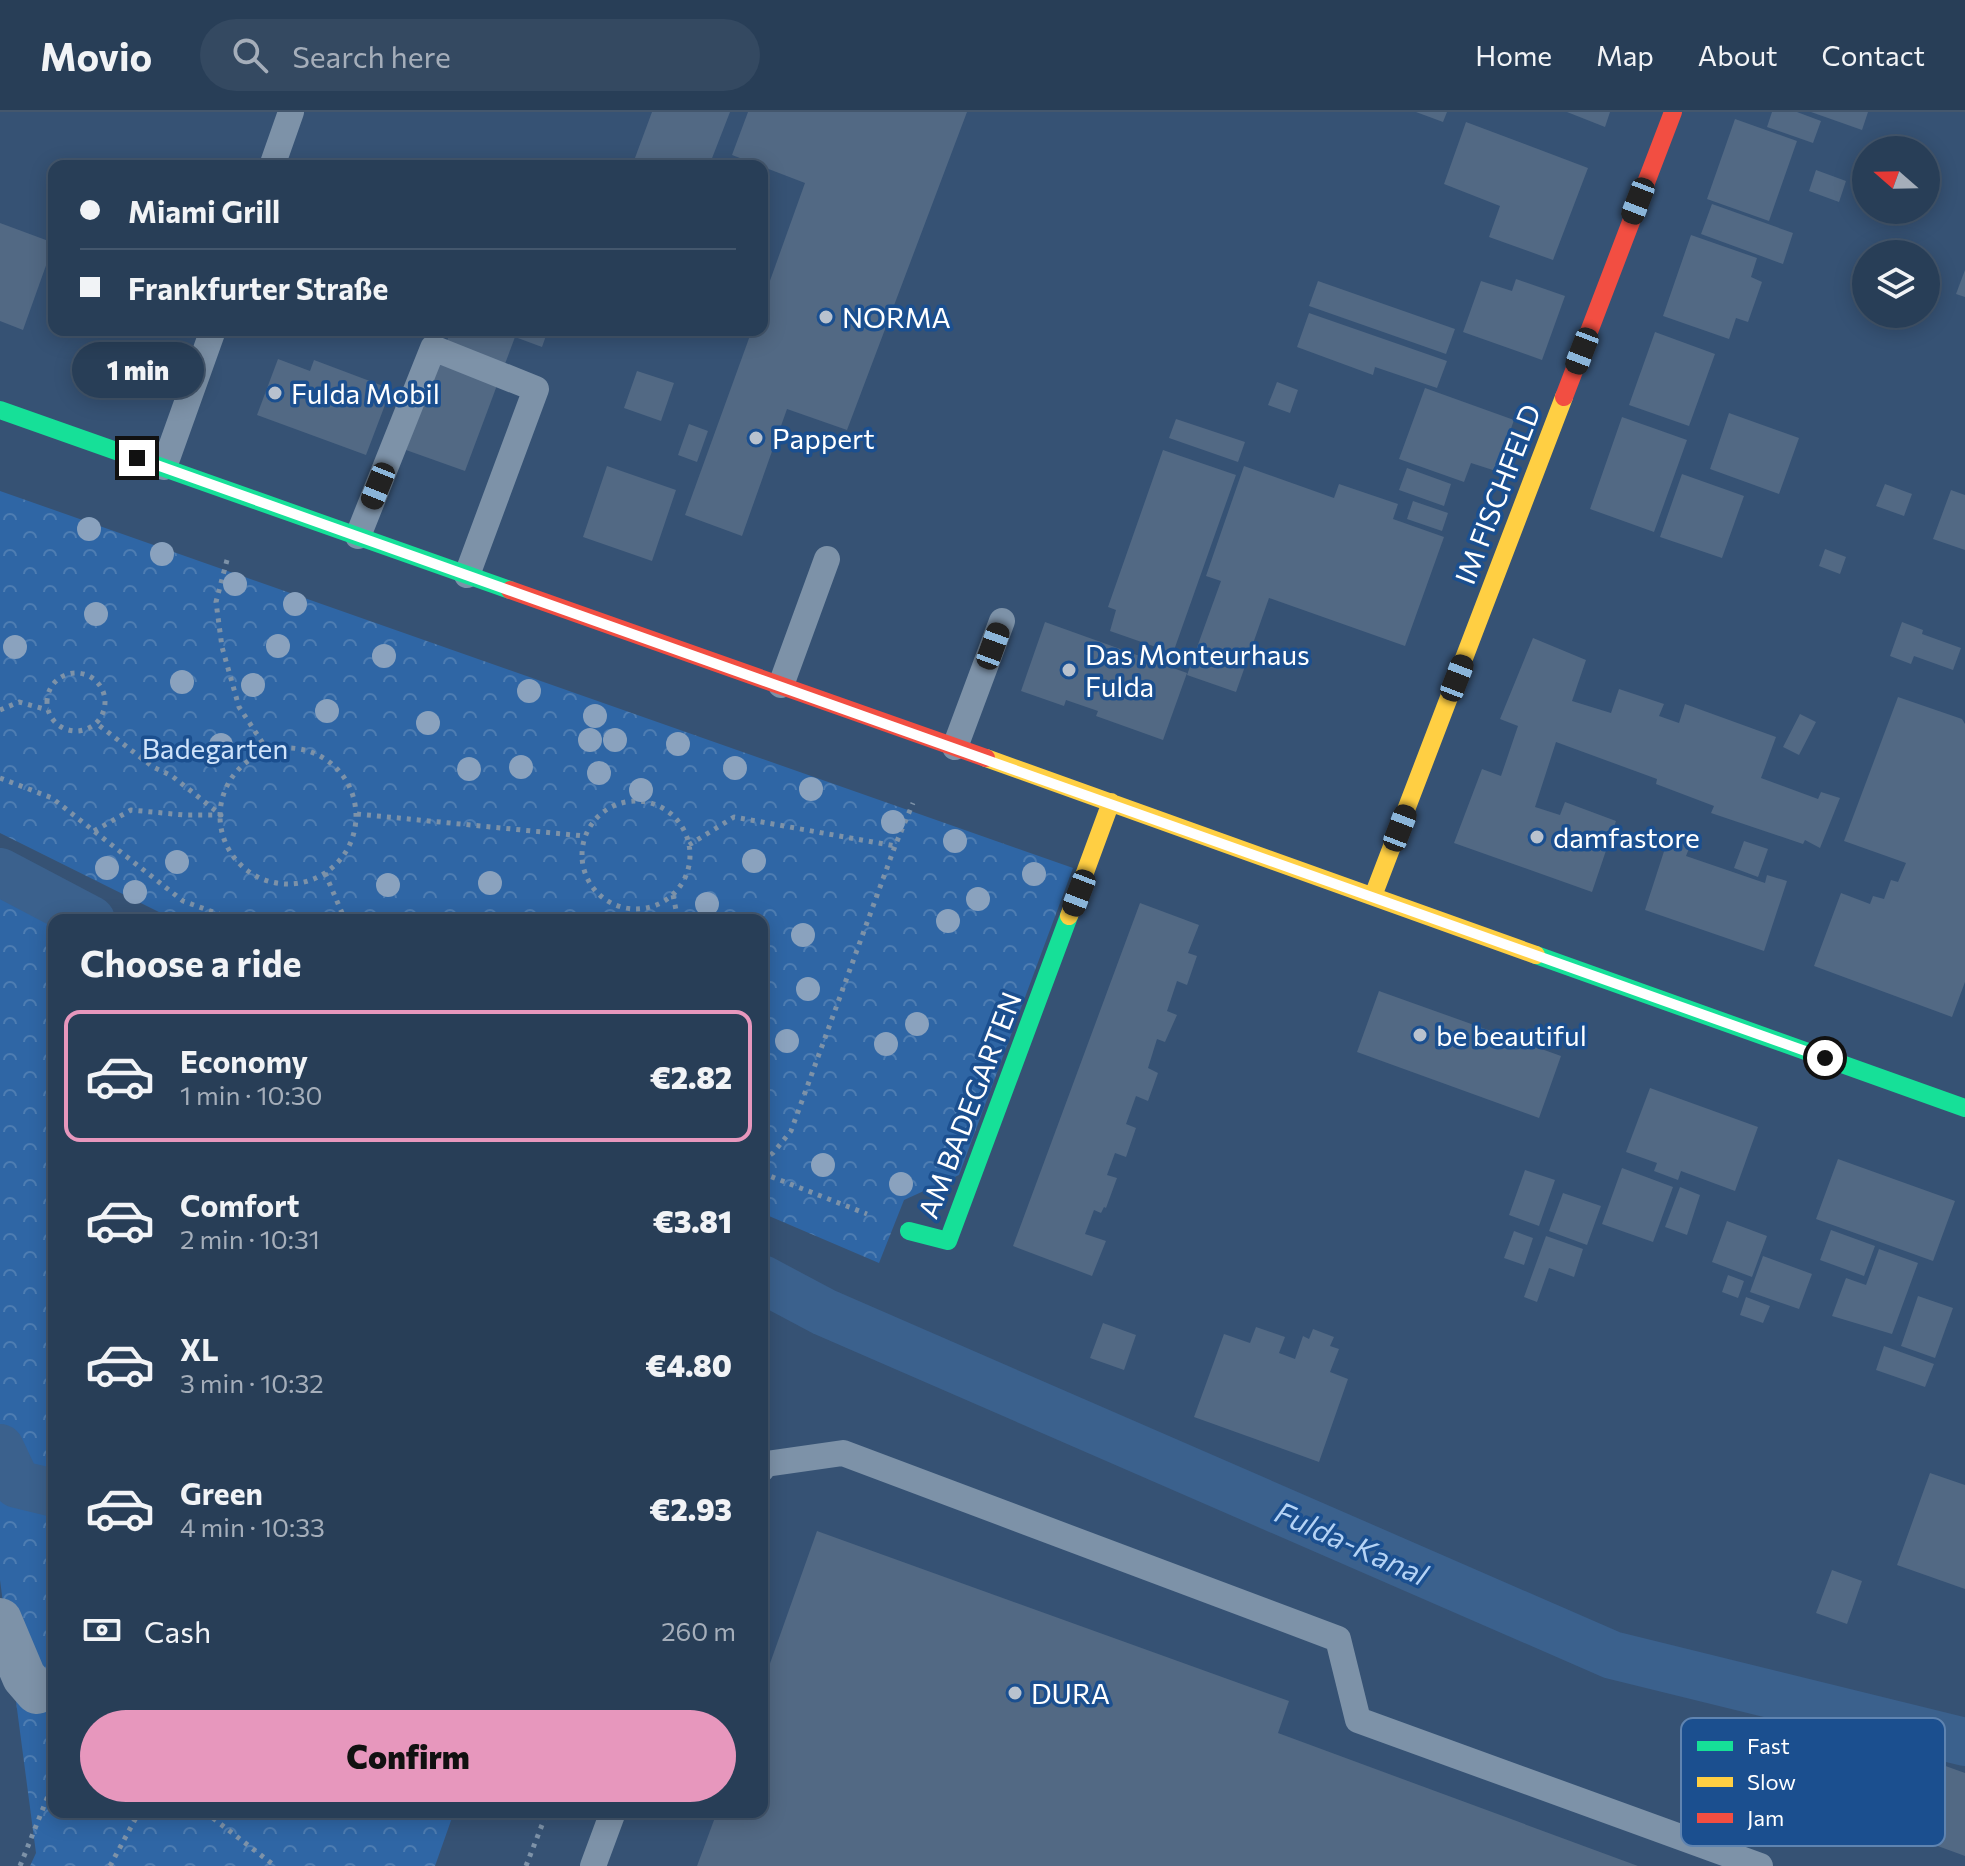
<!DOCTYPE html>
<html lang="en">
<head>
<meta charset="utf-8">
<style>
  :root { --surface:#283e57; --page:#344961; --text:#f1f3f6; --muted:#a5aeba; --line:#44576d; --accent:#e797bd }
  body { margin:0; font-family:Commissioner,sans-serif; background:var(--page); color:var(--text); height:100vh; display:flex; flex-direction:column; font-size:30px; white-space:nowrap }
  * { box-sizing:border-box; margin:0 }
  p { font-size:26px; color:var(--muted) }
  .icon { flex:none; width:44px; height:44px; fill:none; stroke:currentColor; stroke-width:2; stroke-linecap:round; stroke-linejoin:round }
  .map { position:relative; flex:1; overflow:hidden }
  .drawer { position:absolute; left:48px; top:802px; width:720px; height:904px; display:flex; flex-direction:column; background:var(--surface); border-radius:16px; box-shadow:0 4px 20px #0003,0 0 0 2px var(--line) }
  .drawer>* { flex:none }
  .hud { position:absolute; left:48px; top:48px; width:720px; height:176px; border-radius:16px; box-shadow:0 4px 20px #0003,0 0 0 2px var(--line); display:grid; align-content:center; height:176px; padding:0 32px; background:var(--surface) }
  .needle { width:52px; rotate:290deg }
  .buttons { position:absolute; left:1852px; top:24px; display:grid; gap:16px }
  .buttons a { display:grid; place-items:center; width:88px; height:88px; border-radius:50%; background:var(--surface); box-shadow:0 4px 20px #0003,0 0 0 2px var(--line); font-size:40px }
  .end { position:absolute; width:36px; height:36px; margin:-18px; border:10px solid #fff; background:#111; box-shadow:0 0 0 4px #111 }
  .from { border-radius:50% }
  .bubble { position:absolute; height:56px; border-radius:28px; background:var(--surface); box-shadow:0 4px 20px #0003,0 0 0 2px var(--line); font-size:26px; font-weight:800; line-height:56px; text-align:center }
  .car { position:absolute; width:24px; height:48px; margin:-24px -12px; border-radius:10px; box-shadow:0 0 6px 2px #0007; background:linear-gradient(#222 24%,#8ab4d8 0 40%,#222 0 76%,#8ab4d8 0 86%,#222 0) }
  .hud b { display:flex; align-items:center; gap:28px; height:76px; font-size:30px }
  .hud b+b { border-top:2px solid var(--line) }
  .hud i { width:20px; height:20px; background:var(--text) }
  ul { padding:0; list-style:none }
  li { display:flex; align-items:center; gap:24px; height:132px; margin:0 16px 12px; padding:0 16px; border:4px solid transparent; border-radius:16px }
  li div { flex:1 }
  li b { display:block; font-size:30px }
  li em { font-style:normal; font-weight:800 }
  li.current { border-color:var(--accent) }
  li>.icon { width:72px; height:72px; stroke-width:1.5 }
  h2 { padding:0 32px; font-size:36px; line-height:96px }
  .pay { display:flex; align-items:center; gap:20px; height:88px; padding:0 32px; font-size:30px }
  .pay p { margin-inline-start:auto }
  .primary-button { display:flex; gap:16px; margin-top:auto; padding:16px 32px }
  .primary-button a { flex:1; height:92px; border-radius:48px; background:var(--accent); color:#111; font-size:32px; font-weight:800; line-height:92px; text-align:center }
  header { display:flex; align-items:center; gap:48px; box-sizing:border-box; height:112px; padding:0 40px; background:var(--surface); border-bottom:2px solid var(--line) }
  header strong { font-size:38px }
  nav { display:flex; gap:44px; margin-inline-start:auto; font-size:28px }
  .search { width:560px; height:72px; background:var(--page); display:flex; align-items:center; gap:20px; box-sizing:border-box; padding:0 28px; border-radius:44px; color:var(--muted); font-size:30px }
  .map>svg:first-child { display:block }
  .park { fill:url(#park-crowns) }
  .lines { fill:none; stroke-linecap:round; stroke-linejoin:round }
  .canal { stroke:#3b618d; stroke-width:48 }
  .building { fill:#526984 }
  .path { stroke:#7d92a8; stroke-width:5; stroke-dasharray:4 6; stroke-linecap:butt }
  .lane { stroke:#7d92a8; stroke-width:26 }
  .street { stroke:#7d92a8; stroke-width:44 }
  .fast { stroke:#16e098; stroke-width:18 }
  .slow { stroke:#ffcf43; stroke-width:18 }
  .jam { stroke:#f24e42; stroke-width:18 }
  .tree { fill:#8aa2be }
  .route { stroke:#fff; stroke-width:10 }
  .poi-dot { fill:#b9c2ce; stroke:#1b4f8f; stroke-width:3 }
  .labels { text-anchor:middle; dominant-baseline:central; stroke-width:7; stroke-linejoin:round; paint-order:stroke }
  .poi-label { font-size:28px; fill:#fff; stroke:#1b4f8f; text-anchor:start }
  .street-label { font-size:28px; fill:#fff; stroke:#1b4f8f }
  .park-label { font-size:28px; fill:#cfe3fa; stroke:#1b4f8f }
  .water-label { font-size:30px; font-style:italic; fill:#b5d3f5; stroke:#1b4f8f }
  .key { fill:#1b4f8f; stroke:#5f84b1; stroke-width:2 }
  .key-label { font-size:22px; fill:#fff }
</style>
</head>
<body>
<header>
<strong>Movio</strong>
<div class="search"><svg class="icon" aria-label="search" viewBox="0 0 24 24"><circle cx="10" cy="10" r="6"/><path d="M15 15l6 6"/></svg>Search here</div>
<nav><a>Home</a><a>Map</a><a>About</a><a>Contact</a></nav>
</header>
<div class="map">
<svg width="1965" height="1754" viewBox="0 0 1965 1754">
  <defs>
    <pattern id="park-crowns" width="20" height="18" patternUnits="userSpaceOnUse" patternTransform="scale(2)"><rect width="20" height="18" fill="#2f66a5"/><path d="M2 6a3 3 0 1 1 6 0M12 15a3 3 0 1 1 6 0" fill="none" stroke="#4e7db2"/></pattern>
  </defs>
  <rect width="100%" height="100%" fill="#365274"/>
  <path class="park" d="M 0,379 L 1073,756 L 959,1063 L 904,1088 L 879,1151 L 762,1101 L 762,808 L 175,808 L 0,721 Z
    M 0,779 L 54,808 L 54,1700 L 454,1700 L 435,1754 L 30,1754 L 36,1741 L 0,1468 Z"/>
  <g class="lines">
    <path class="canal" d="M 0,760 L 91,808
      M 762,1167 L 824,1200 L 1612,1543 L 1965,1630
      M 0,1336 L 17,1372 L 54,1381"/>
  </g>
  <path class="building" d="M 652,0 L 730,0 L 709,54 L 632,54 Z
    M 748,0 L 967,0 L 847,318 L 787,297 L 742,424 L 685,403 L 752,218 L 762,218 L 762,191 L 805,71 L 732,43 Z
    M 1416,0 L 1447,0 L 1443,10 Z
    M 1567,0 L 1610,0 L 1605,15 Z
    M 1772,0 L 1797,0 L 1821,9 L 1813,31 L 1767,15 Z
    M 1811,0 L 1868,0 L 1862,18 Z
    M 1735,7 L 1797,29 L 1769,109 L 1707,87 Z
    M 1466,10 L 1588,56 L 1553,148 L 1489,125 L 1500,94 L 1444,72 Z
    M 1816,58 L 1846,69 L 1839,90 L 1809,79 Z
    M 1712,92 L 1793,121 L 1783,152 L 1701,122 Z
    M 0,111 L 54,131 L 23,218 L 0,209 Z
    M 1691,123 L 1757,146 L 1751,165 L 1762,170 L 1748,210 L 1736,206 L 1729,227 L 1663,204 Z
    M 1965,158 L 1965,185 L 1956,182 Z
    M 1516,167 L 1565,184 L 1542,248 L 1463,220 L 1481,169 L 1512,179 Z
    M 1318,169 L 1455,217 L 1446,242 L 1309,194 Z
    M 1309,201 L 1447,249 L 1437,276 L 1375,255 L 1373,263 L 1297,235 Z
    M 451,218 L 548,218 L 542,235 L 515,225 L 465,359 L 406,338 Z
    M 1655,220 L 1715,242 L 1689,314 L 1629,293 Z
    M 278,247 L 310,259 L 314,248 L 391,277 L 366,343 L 257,303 Z
    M 637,259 L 674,271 L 661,309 L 624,296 Z
    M 1277,270 L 1298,278 L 1290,301 L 1268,293 Z
    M 1425,276 L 1514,308 L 1496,359 L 1471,351 L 1464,370 L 1399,347 Z
    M 1729,301 L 1799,326 L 1779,382 L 1710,357 Z
    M 1622,305 L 1687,328 L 1654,420 L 1590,397 Z
    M 1176,307 L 1245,330 L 1238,350 L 1169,326 Z
    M 689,312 L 708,319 L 697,350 L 678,343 Z
    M 1163,338 L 1236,363 L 1173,541 L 1110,519 L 1116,498 L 1108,495 Z
    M 607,354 L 676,378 L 652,449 L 583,425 Z
    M 1244,354 L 1334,386 L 1339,372 L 1398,392 L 1393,407 L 1444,425 L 1405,534 L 1269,486 L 1236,580 L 1187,563 L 1221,469 L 1206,464 Z
    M 1407,356 L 1451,372 L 1444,394 L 1399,378 Z
    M 1682,362 L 1744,384 L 1722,446 L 1660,425 Z
    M 1885,372 L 1912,382 L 1904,404 L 1876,394 Z
    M 1951,378 L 1965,383 L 1965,438 L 1933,427 Z
    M 1413,389 L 1448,401 L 1442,419 L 1407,407 Z
    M 1825,437 L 1846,445 L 1840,462 L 1819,454 Z
    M 1045,510 L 1187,561 L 1163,628 L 1096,604 L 1098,599 L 1066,588 L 1064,594 L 1021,579 Z
    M 1902,510 L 1923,518 L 1922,522 L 1961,536 L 1953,558 L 1914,544 L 1911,552 L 1890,544 Z
    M 1533,526 L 1586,548 L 1572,589 L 1611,601 L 1619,577 L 1664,592 L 1659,604 L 1679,611 L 1685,592 L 1776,625 L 1761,666 L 1818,687 L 1821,680 L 1840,686 L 1820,736 L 1805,728 L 1803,732 L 1711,701 L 1714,694 L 1656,672 L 1657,667 L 1556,630 L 1535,695 L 1560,703 L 1565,690 L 1616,709 L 1592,780 L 1454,731 L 1482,657 L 1501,664 L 1518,614 L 1500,607 Z
    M 1898,585 L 1962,607 L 1965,612 L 1965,870 L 1952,905 L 1814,854 L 1841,781 L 1870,792 L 1873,784 L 1884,787 L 1891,768 L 1898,770 L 1906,751 L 1844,729 Z
    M 1800,602 L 1816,610 L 1799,643 L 1783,635 Z
    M 1668,727 L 1690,734 L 1686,744 L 1765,771 L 1767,763 L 1787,769 L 1764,839 L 1645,798 Z
    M 1744,729 L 1768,737 L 1758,765 L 1734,756 Z
    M 1140,791 L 1199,813 L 1188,841 L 1197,844 L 1187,873 L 1177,869 L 1167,899 L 1177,903 L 1165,930 L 1157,927 L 1148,956 L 1158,961 L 1148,989 L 1136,984 L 1126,1012 L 1136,1016 L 1126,1045 L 1115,1041 L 1107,1063 L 1117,1066 L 1106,1096 L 1104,1095 L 1101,1101 L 1094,1098 L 1085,1122 L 1106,1129 L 1092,1164 L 1013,1134 Z
    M 1379,879 L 1561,944 L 1539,1006 L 1357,940 Z
    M 1650,976 L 1758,1015 L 1735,1079 L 1681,1059 L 1678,1068 L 1654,1059 L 1657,1051 L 1626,1040 Z
    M 1838,1047 L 1955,1089 L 1933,1149 L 1816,1107 Z
    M 1622,1056 L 1673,1075 L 1653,1130 L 1602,1112 Z
    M 1525,1058 L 1555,1068 L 1539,1114 L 1509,1103 Z
    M 1680,1075 L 1700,1083 L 1687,1123 L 1665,1115 Z
    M 1563,1081 L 1601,1094 L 1587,1133 L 1549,1119 Z
    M 1727,1109 L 1767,1124 L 1752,1165 L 1712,1150 Z
    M 1831,1118 L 1875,1134 L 1864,1164 L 1820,1148 Z
    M 1514,1119 L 1533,1126 L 1524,1153 L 1504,1146 Z
    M 1546,1124 L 1583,1137 L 1574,1165 L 1549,1156 L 1537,1190 L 1524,1185 Z
    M 1879,1137 L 1918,1151 L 1892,1222 L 1832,1204 L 1846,1166 L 1866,1173 Z
    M 1763,1144 L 1812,1162 L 1799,1197 L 1750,1180 Z
    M 1728,1163 L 1744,1169 L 1738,1186 L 1722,1180 Z
    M 1918,1184 L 1953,1196 L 1935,1246 L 1901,1234 Z
    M 1746,1185 L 1770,1194 L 1763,1211 L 1740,1203 Z
    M 1103,1211 L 1136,1223 L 1124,1258 L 1090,1246 Z
    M 1256,1215 L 1285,1225 L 1279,1241 L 1295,1247 L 1303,1224 L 1309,1227 L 1313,1217 L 1334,1225 L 1330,1234 L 1339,1237 L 1330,1260 L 1348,1267 L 1319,1350 L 1194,1305 L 1224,1222 L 1250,1231 Z
    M 1884,1234 L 1934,1252 L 1925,1275 L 1876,1258 Z
    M 1930,1361 L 1965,1373 L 1965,1477 L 1897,1453 Z
    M 817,1419 L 1289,1589 L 1278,1621 L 1638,1754 L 697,1754 L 717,1700 L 762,1700 L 762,1574 Z
    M 1832,1458 L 1862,1469 L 1847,1512 L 1816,1501 Z
    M 1901,1638 L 1965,1661 L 1965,1744 L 1875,1711 Z"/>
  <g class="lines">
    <path class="path" d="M 227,448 L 216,490 L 222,535 L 239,595 L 268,639
      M47 590a29 29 0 1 1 58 0a29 29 0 1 1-58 0Z
      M 0,598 L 19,590 L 48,598
      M220 704a68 68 0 1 1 136 0a68 68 0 1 1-136 0Z
      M 0,666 L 52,686 L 183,789 L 235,808
      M582 743a54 54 0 1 1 108 0a54 54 0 1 1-108 0Z
      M 357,702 L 584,724
      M 94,719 L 131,698 L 184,703 L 221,703 L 172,664 L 153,655 L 96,611
      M 689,733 L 734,705 L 895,734
      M 325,761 L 345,808
      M 673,783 L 678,808
      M 762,1048 L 773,1041 L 791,1019 L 895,734 L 913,691
      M 762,1061 L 867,1102
      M 205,1700 L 275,1754
      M 20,1754 L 54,1669
      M 110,1754 L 139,1700
      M 526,1754 L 547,1700"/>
    <path class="lane" d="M 272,54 L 291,0
      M 164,355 L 213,218
      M 358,424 L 433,236 L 536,277 L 467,463
      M 781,573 L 827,447
      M 955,635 L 1002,509
      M 762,1357 L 766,1352 L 843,1341 L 1338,1527 L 1358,1608 L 1760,1754
      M 593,1754 L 613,1700"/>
    <path class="street" d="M 0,1508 L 24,1565 L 37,1580"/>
    <path class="fast" d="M 0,298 L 510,478
      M 1536,843 L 1965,996
      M 909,1119 L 948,1129 L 1069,804"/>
    <path class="slow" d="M 986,646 L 1536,843
      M 1373,784 L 1564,285
      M 1069,804 L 1111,690"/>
    <path class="jam" d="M 1564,285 L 1673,0
      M 510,478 L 986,646"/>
  </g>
  <g class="tree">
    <circle cx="89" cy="417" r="12"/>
    <circle cx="162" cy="442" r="12"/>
    <circle cx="235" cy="472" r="12"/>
    <circle cx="295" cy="492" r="12"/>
    <circle cx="96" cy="502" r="12"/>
    <circle cx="278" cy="534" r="12"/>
    <circle cx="15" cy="535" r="12"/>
    <circle cx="384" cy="544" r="12"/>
    <circle cx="182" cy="570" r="12"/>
    <circle cx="253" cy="573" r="12"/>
    <circle cx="529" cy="579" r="12"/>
    <circle cx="327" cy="599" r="12"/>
    <circle cx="595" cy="604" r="12"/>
    <circle cx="428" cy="611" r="12"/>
    <circle cx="590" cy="628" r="12"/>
    <circle cx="615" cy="628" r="12"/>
    <circle cx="678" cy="632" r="12"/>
    <circle cx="221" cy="633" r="12"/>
    <circle cx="521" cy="655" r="12"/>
    <circle cx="735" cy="656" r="12"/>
    <circle cx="469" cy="657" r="12"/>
    <circle cx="599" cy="661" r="12"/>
    <circle cx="811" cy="677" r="12"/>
    <circle cx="641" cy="678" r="12"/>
    <circle cx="893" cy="710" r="12"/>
    <circle cx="955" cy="729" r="12"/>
    <circle cx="754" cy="749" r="12"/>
    <circle cx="177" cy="750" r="12"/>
    <circle cx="107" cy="756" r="12"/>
    <circle cx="1034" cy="762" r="12"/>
    <circle cx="490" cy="771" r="12"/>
    <circle cx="388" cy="773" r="12"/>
    <circle cx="135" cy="780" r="12"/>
    <circle cx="978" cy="787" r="12"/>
    <circle cx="707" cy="792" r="12"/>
    <circle cx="948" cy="809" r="12"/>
    <circle cx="803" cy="823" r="12"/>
    <circle cx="808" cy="877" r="12"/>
    <circle cx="917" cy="912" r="12"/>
    <circle cx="787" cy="929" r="12"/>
    <circle cx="886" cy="932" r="12"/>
    <circle cx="823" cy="1053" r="12"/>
    <circle cx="901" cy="1072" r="12"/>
  </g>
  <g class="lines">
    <path class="route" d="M 137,346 L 1825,946"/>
  </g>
  <g class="poi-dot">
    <circle cx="826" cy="205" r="8"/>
    <circle cx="275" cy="281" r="8"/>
    <circle cx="756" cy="326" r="8"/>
    <circle cx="1069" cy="558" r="8"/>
    <circle cx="1537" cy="725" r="8"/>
    <circle cx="1420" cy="923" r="8"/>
    <circle cx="1015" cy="1581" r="8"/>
  </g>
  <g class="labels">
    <g class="poi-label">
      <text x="842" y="205">NORMA</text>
      <text x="291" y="281">Fulda Mobil</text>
      <text x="772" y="326">Pappert</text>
      <text x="1085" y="542">Das Monteurhaus<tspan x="1085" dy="32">Fulda</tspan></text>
      <text x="1553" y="725">damfastore</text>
      <text x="1436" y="923">be beautiful</text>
      <text x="1031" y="1581">DURA</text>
    </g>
    <g class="street-label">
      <text transform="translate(1497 382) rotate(-69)">IM FISCHFELD</text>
      <text transform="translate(969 993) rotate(-69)">AM BADEGARTEN</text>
    </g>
    <g class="park-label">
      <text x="215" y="636">Badegarten</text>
    </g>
    <g class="water-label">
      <text transform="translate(1352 1430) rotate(24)">Fulda-Kanal</text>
    </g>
  </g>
  <rect x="1681" y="1606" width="264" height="128" rx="12" class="key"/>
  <rect x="1697" y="1629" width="36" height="10" fill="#16e098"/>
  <rect x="1697" y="1665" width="36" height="10" fill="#ffcf43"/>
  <rect x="1697" y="1701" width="36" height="10" fill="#f24e42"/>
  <g class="key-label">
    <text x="1747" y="1642">Fast</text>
    <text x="1747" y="1678">Slow</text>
    <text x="1747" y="1714">Jam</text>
  </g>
</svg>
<div class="buttons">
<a><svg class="needle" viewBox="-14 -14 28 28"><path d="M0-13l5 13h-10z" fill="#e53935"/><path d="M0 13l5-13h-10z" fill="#a5aeba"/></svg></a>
<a><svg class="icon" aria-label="layers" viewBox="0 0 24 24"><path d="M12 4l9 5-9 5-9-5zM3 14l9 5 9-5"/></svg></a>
</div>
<i class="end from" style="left:1825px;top:946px"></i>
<i class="end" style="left:137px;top:346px"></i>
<div class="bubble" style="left:72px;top:230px;width:132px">1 min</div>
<i class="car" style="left:1638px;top:89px;rotate:201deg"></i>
<i class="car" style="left:1582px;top:239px;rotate:201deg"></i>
<i class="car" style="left:378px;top:374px;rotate:202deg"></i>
<i class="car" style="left:993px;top:534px;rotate:20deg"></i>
<i class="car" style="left:1457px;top:566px;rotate:21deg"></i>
<i class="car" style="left:1400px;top:716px;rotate:21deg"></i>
<i class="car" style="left:1079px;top:781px;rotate:201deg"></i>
<div class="hud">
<b><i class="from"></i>Miami Grill</b>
<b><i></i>Frankfurter Straße</b>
</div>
<section class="drawer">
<h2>Choose a ride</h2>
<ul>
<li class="current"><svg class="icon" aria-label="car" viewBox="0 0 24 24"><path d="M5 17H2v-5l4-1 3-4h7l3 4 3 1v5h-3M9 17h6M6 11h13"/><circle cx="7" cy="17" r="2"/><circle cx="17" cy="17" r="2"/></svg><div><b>Economy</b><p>1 min · 10:30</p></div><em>€2.82</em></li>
<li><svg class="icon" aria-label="car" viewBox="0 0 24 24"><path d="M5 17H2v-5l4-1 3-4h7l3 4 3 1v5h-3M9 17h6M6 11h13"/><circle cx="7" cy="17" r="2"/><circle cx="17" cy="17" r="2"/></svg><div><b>Comfort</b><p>2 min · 10:31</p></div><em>€3.81</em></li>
<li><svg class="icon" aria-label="car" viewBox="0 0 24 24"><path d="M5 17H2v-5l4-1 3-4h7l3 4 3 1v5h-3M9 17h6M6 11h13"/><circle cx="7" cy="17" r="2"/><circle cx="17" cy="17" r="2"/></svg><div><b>XL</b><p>3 min · 10:32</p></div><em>€4.80</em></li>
<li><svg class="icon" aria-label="car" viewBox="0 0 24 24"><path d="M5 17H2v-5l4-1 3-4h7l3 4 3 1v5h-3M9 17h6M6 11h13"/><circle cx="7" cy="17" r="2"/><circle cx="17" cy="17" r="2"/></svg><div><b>Green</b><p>4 min · 10:33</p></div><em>€2.93</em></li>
</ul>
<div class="pay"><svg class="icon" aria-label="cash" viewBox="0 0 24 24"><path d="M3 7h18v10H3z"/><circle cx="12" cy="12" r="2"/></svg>Cash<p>260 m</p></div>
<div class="primary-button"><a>Confirm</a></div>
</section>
</div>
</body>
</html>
